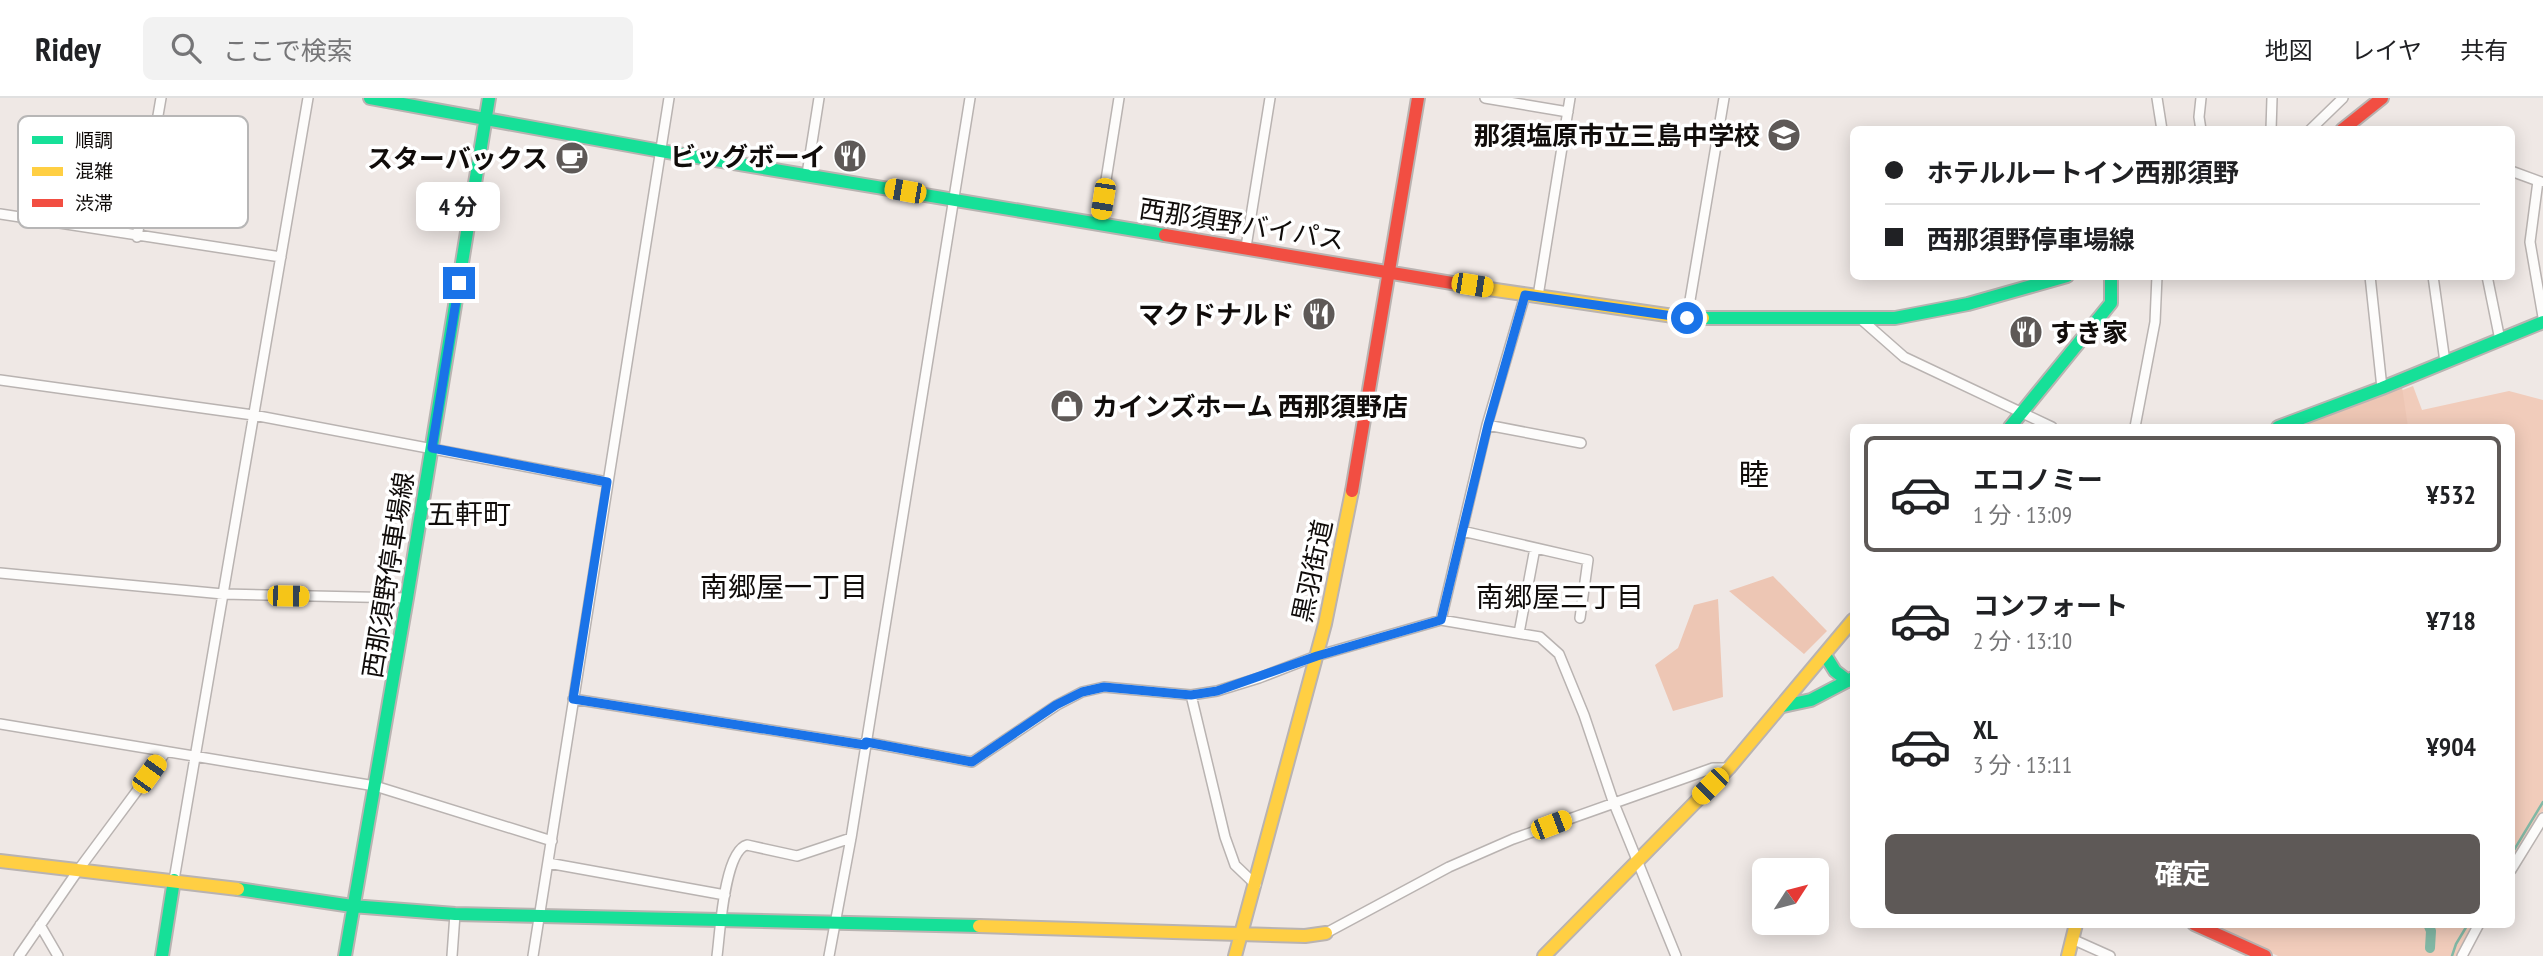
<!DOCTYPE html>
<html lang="ja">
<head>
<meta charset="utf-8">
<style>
  :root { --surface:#fff; --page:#f2f2f2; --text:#202124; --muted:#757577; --line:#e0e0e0; --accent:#5e5957 }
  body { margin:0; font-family:"PT Sans Narrow","Noto Sans JP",sans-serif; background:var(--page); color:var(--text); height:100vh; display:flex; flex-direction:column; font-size:26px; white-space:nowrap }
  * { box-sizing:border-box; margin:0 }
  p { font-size:23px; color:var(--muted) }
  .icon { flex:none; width:38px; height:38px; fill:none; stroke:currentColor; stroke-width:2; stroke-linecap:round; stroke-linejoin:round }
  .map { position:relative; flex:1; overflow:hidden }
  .sheet { position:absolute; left:1850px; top:326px; width:665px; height:504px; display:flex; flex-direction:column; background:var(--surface); border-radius:10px; box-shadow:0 4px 18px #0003 }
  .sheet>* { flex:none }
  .guide { position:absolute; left:1850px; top:28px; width:665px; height:154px; border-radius:10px; box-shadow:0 4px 18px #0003; display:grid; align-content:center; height:154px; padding:0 35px; background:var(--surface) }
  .needle { width:46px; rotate:54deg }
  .controls { position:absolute; left:1752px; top:760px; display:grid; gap:14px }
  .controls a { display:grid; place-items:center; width:77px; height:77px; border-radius:10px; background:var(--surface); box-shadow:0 4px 18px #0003; font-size:35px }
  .end { position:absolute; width:32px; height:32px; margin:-16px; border:9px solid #1a73e8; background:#fff; box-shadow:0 0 0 4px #fff }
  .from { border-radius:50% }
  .bubble { position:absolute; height:49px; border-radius:10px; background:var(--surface); box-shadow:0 4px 18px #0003; font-size:23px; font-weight:700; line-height:49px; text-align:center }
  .car { position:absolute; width:21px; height:42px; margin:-21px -10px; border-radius:9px; box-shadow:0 0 5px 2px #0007; background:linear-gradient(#f5c518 24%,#345 0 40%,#f5c518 0 76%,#345 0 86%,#f5c518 0) }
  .guide b { display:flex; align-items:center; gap:24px; height:66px; font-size:26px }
  .guide b+b { border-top:2px solid var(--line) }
  .guide i { width:18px; height:18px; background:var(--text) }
  ul { padding:12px 0 0; list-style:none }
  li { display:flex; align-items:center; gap:21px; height:116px; margin:0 14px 10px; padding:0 21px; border:4px solid transparent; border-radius:10px }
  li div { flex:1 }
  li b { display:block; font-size:26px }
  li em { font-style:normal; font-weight:700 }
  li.selected { border-color:var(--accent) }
  li>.icon { width:63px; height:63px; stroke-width:1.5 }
  .primary-button { display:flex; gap:14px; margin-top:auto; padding:14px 35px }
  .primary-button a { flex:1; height:80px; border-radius:10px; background:var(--accent); color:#fff; font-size:28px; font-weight:700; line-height:80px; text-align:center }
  header { display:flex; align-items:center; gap:42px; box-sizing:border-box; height:98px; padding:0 35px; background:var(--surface); border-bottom:2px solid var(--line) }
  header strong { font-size:33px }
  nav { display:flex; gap:38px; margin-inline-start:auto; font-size:24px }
  .search { width:490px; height:63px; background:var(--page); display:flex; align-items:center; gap:18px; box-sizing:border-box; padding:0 24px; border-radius:10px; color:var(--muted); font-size:26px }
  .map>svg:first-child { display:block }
  .green { fill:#f1ccbb }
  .forest { fill:#edc6b4 }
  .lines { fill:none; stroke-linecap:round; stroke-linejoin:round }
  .stream { stroke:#82b8a5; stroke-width:2.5 }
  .canal { stroke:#82b8a5; stroke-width:10 }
  .street-casing { stroke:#b9b3b1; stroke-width:12 }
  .fast-casing { stroke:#b9b3b1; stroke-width:16 }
  .slow-casing { stroke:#b9b3b1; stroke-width:16 }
  .jam-casing { stroke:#b9b3b1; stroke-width:16 }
  .street { stroke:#fdfcfb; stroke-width:9 }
  .fast { stroke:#16e098; stroke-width:12 }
  .slow { stroke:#ffcf43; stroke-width:12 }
  .jam { stroke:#f24e42; stroke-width:12 }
  .route { stroke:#1a73e8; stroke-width:9 }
  .labels { text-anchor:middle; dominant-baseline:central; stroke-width:7; stroke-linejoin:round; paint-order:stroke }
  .poi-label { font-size:26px; font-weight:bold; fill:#100c0a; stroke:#fff; text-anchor:end }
  .street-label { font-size:26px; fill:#100c0a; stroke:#fff }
  .neighbourhood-label { font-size:28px; fill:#100c0a; stroke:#fff }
  .quarter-label { font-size:30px; fill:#100c0a; stroke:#fff }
  .key { fill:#fff; stroke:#b7b6b6; stroke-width:2 }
  .key-label { font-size:19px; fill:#100c0a }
</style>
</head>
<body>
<header>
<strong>Ridey</strong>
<div class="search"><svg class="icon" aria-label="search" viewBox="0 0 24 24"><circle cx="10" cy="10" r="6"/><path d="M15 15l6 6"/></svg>ここで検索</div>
<nav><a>地図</a><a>レイヤ</a><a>共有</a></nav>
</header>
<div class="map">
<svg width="2543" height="858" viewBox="0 0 2543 858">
  <rect width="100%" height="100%" fill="#efe8e5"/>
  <path class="green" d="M 2413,288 L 2422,312 L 2509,293 L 2543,302 L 2543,713 L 2511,765 L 2511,329 L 2307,329 Z
    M 2210,826 L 2474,826 L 2462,846 L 2458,858 L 2278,858 Z"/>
  <path class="forest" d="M 2402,289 L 2408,329 L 2295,329 Z
    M 1773,478 L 1827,533 L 1804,556 L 1729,493 Z
    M 1718,501 L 1723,599 L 1673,613 L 1655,567 L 1678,550 L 1694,507 Z"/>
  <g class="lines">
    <path class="stream" d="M 2511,757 L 2543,704
      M 2452,858 L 2456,846 L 2468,826"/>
    <path class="canal" d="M 2428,826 L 2431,833 L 2430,850"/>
    <defs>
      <path id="street" d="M 1485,0 L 1568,14
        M 2157,0 L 2162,32
        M 2201,32 L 2199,19 L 2201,0
        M 2271,32 L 2272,0
        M 2310,32 L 2343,0
        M 2511,73 L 2541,84
        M 807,76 L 819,0
        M 2538,83 L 2530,144 L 2543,219
        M 0,116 L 281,159
        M 1099,126 L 1119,0
        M 137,139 L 161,0
        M 1246,149 L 1270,0
        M 2370,178 L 2382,290
        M 2433,178 L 2445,264
        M 2487,178 L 2500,242
        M 1538,198 L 1570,0
        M 1687,220 L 1724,0
        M 1862,222 L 1904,259 L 2052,329
        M 0,282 L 253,317 L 607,384
        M 1487,327 L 1581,345
        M 2135,329 L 2155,224 L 2157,178
        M 1462,433 L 1588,462 L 1580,520
        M 0,475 L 223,496 L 407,500
        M 1441,522 L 1487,327 L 1525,197
        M 1519,535 L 1535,450
        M 1191,597 L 1225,739 L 1235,767 L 1256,787
        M 573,601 L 865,647
        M 0,626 L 375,688 L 552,743
        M 865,644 L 972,664 L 1057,607 L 1082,594 L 1104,589 L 1191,597 L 1217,593 L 1259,580 L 1316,558 L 1441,522 L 1540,539 L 1559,556 L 1584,617 L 1613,703 L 1676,858
        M 548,765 L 725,797
        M 2511,772 L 2543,720
        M 174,782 L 308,0
        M 40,827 L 58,858
        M 1326,835 L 1449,769 L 1513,741 L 1713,670 L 1729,670
        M 2072,841 L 2110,858
        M 19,858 L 79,771 L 165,655
        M 452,858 L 455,816
        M 533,858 L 669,0
        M 717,858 C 720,836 724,753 747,747 L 797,758 L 851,740
        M 829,858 L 851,740 L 970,0
        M 2462,858 L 2479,826"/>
      <path id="fast" d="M 370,0 L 661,53 L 1165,137
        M 1703,220 L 1895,220 L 1968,206 L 2067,178
        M 2010,329 L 2111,205 L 2111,178
        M 2278,329 L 2382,290 L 2543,224
        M 1825,557 L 1835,573 L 1848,583
        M 1783,608 L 1811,602 L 1853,580
        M 238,791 L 352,808 L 455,816 L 979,828
        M 162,858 L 174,782
        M 345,858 L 407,500 L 489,0"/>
      <path id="slow" d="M 1482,190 L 1687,220 L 1703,220
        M 0,763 L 238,791
        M 979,828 L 1305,838 L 1326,835
        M 1235,858 L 1325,526 L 1352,393
        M 1544,858 L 1729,670 L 1853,522
        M 2068,858 L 2076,826"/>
      <path id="jam" d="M 2342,32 L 2382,0
        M 1165,137 L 1482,190
        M 1352,393 L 1418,0
        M 2194,826 L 2265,858"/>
    </defs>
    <use href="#street" class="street-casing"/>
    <use href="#fast" class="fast-casing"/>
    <use href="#slow" class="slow-casing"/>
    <use href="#jam" class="jam-casing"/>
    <use href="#street" class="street"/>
    <use href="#fast" class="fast"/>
    <use href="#slow" class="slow"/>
    <use href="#jam" class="jam"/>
  </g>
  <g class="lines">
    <path class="route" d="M 459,185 L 432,350 L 607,384 L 573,601 L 865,647 L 866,644 L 972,664 L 1056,607 L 1082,594 L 1104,589 L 1191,597 L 1217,593 L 1317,558 L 1441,522 L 1488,327 L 1525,197 L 1687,220"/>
  </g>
  <defs>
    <symbol id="school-disc" viewBox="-11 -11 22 22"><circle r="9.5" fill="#5e5957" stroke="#fff"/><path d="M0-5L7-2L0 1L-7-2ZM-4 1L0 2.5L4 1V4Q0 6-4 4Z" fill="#fff"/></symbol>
    <symbol id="restaurant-disc" viewBox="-11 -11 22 22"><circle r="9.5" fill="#5e5957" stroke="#fff"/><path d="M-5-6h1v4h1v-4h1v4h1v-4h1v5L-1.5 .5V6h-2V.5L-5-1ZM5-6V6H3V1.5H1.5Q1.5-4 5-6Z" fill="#fff"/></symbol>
    <symbol id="cafe-disc" viewBox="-11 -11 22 22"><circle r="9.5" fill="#5e5957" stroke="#fff"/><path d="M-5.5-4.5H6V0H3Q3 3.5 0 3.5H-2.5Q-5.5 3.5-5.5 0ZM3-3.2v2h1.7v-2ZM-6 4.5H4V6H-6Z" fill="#fff"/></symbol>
    <symbol id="shop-disc" viewBox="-11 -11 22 22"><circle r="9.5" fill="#5e5957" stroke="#fff"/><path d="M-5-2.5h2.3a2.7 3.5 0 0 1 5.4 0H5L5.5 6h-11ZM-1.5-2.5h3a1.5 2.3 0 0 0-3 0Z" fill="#fff"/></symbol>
  </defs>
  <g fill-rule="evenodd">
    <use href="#school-disc" x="1765" y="18" width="38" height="38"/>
    <use href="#restaurant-disc" x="831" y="39" width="38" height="38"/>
    <use href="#cafe-disc" x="553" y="41" width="38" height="38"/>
    <use href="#restaurant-disc" x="1300" y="197" width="38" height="38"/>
    <use href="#restaurant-disc" x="2007" y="215" width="38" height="38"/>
    <use href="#shop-disc" x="1048" y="289" width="38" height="38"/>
  </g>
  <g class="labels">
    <g class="poi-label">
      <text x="1760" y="37">那須塩原市立三島中学校</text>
      <text x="826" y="58">ビッグボーイ</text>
      <text x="548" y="60">スターバックス</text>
      <text x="1294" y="216">マクドナルド</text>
      <text x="2050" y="234" text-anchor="start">すき家</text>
      <text x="1092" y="308" text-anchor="start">カインズホーム 西那須野店</text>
    </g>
    <g class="street-label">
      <text transform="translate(1242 126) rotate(9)">西那須野バイパス</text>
      <text transform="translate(1312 473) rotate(-78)">黒羽街道</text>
      <text transform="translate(388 477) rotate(-81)">西那須野停車場線</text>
    </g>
    <g class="neighbourhood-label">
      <text x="469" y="415">五軒町</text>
      <text x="784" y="488">南郷屋一丁目</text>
      <text x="1560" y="498">南郷屋三丁目</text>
    </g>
    <g class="quarter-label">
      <text x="1754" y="375">睦</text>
    </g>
  </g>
  <rect x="18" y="18" width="230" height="112" rx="10" class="key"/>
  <rect x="32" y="38" width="31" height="8" fill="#16e098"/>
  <rect x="32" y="69" width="31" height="9" fill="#ffcf43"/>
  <rect x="32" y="101" width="31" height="8" fill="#f24e42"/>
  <g class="key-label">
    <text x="75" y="49">順調</text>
    <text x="75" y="80">混雑</text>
    <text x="75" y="112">渋滞</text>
  </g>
</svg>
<div class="controls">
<a><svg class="needle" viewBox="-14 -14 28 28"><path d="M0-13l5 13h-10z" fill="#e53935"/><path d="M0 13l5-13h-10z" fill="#757577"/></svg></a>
</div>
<i class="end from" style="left:1687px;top:220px"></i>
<i class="end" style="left:459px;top:185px"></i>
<div class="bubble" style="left:416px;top:84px;width:84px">4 分</div>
<i class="car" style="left:905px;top:93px;rotate:280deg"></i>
<i class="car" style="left:1103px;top:101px;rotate:189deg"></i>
<i class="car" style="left:1472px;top:187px;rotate:99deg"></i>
<i class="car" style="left:288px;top:498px;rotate:91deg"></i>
<i class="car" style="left:149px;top:676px;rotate:36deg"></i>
<i class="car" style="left:1710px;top:688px;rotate:225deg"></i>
<i class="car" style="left:1551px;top:727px;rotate:69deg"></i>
<div class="guide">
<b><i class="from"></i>ホテルルートイン西那須野</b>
<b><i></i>西那須野停車場線</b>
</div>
<section class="sheet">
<ul>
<li class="selected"><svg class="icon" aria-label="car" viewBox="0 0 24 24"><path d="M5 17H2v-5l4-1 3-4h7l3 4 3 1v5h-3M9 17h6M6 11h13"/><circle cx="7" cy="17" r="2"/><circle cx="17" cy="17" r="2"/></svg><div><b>エコノミー</b><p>1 分 · 13:09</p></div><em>¥532</em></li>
<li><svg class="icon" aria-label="car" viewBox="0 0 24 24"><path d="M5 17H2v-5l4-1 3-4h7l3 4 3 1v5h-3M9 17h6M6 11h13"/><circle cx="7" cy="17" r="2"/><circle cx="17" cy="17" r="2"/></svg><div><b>コンフォート</b><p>2 分 · 13:10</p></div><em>¥718</em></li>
<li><svg class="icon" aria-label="car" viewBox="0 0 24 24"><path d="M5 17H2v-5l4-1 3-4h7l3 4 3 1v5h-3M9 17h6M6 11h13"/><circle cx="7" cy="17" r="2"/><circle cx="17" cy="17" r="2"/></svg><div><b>XL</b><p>3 分 · 13:11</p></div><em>¥904</em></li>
</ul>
<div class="primary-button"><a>確定</a></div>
</section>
</div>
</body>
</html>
